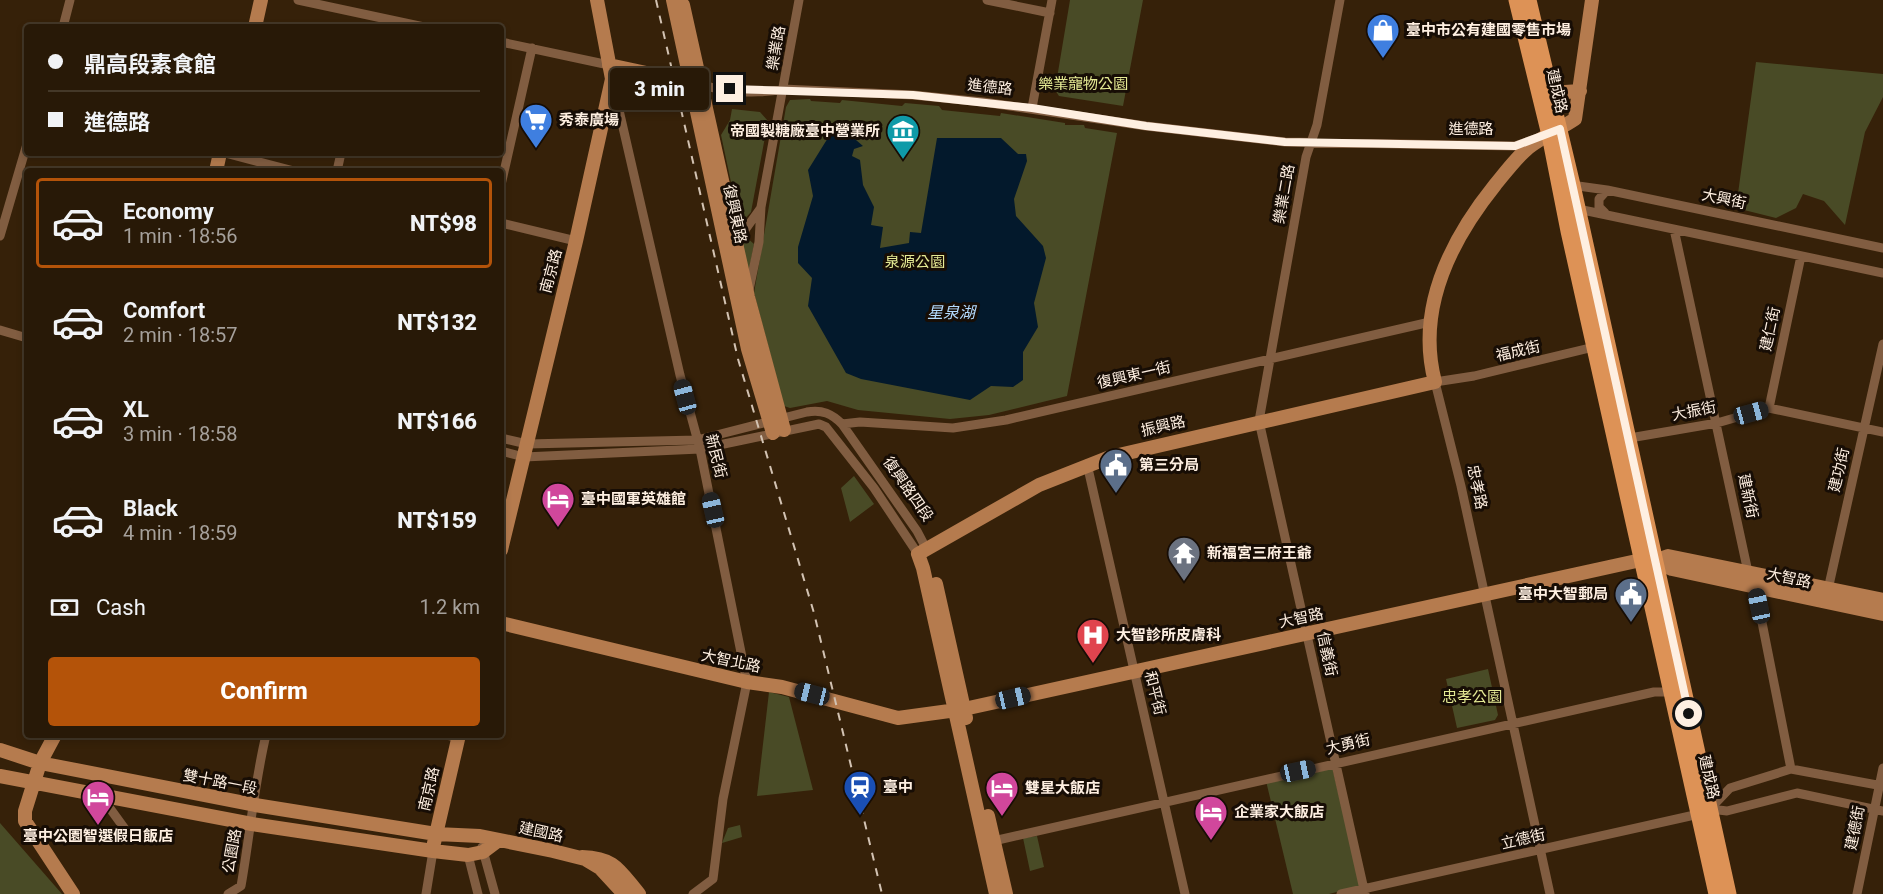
<!DOCTYPE html>
<html lang="en">
<head>
<meta charset="utf-8">
<style>
  :root { --surface:#281907; --page:#302211; --text:#f1f3f6; --muted:#a5a09b; --line:#443828; --accent:#b45309 }
  body { margin:0; font-family:Roboto,"Noto Sans TC",sans-serif; background:var(--page); color:var(--text); height:100vh; display:flex; flex-direction:column; font-size:22px; white-space:nowrap }
  * { box-sizing:border-box; margin:0 }
  p { font-size:20px; color:var(--muted) }
  .icon { flex:none; width:33px; height:33px; fill:none; stroke:currentColor; stroke-width:2; stroke-linecap:round; stroke-linejoin:round }
  .map { position:relative; flex:1; overflow:hidden }
  .sheet { position:absolute; left:24px; top:168px; width:480px; height:570px; display:flex; flex-direction:column; background:var(--surface); border-radius:6px; box-shadow:0 3px 9px #0003,0 0 0 2px var(--line) }
  .sheet>* { flex:none }
  .guide { position:absolute; left:24px; top:24px; width:480px; height:132px; border-radius:6px; box-shadow:0 3px 9px #0003,0 0 0 2px var(--line); display:grid; align-content:center; height:132px; padding:0 24px; background:var(--surface) }
  .end { position:absolute; width:27px; height:27px; margin:-14px; border:8px solid #feefe1; background:#111; box-shadow:0 0 0 3px #111 }
  .from { border-radius:50% }
  .bubble { position:absolute; height:42px; border-radius:6px; background:var(--surface); box-shadow:0 3px 9px #0003,0 0 0 2px var(--line); font-size:20px; font-weight:800; line-height:42px; text-align:center }
  .car { position:absolute; width:18px; height:36px; margin:-18px -9px; border-radius:8px; box-shadow:0 0 4px 2px #0007; background:linear-gradient(#222 24%,#8ab4d8 0 40%,#222 0 76%,#8ab4d8 0 86%,#222 0) }
  .guide b { display:flex; align-items:center; gap:21px; height:57px; font-size:22px }
  .guide b+b { border-top:2px solid var(--line) }
  .guide i { width:15px; height:15px; background:var(--text) }
  ul { padding:10px 0 0; list-style:none }
  li { display:flex; align-items:center; gap:18px; height:90px; margin:0 12px 9px; padding:0 12px; border:3px solid transparent; border-radius:6px }
  li div { flex:1 }
  li b { display:block; font-size:22px }
  li em { font-style:normal; font-weight:800 }
  li.selected { border-color:var(--accent) }
  li>.icon { width:54px; height:54px; stroke-width:1.5 }
  .pay { display:flex; align-items:center; gap:15px; height:66px; padding:0 24px; font-size:22px }
  .pay p { margin-inline-start:auto }
  .button { display:flex; gap:12px; margin-top:auto; padding:12px 24px }
  .button a { flex:1; height:69px; border-radius:6px; background:var(--accent); color:#fff; font-size:24px; font-weight:800; line-height:69px; text-align:center }
  .map>svg:first-child { display:block }
  .green { fill:#494b26 }
  .water { fill:#03192c }
  .lines { fill:none; stroke-linecap:round; stroke-linejoin:round }
  .street { stroke:#815d41; stroke-width:9 }
  .secondary { stroke:#b57b4e; stroke-width:14 }
  .primary { stroke:#dd9256; stroke-width:15 }
  .rail { stroke:#d3c3b3; stroke-width:2; stroke-dasharray:8 8; stroke-linecap:butt }
  .route { stroke:#feefe1; stroke-width:8 }
  .labels { text-anchor:middle; dominant-baseline:central; stroke-width:6; stroke-linejoin:round; paint-order:stroke }
  .poi-label { font-size:15px; font-weight:bold; fill:#feefe1; stroke:#170d05; text-anchor:start }
  .street-label { font-size:15px; fill:#feefe1; stroke:#170d05 }
  .park-label { font-size:15px; fill:#e5ea94; stroke:#170d05 }
  .water-label { font-size:16px; font-style:italic; fill:#b3dbff; stroke:#170d05 }
</style>
</head>
<body>
<div class="map">
<svg width="1883" height="894" viewBox="0 0 1883 894">
  <rect width="100%" height="100%" fill="#362109"/>
  <path class="green" d="M 1070,0 L 1143,0 L 1123,106 L 1059,96 L 1055,90 Z
    M 1756,62 L 1883,74 L 1883,97 L 1865,132 L 1845,225 L 1824,201 L 1803,194 L 1796,208 L 1776,218 L 1736,208 Z
    M 810,99 L 811,101 L 840,103 L 842,100 L 902,106 L 905,103 L 939,106 L 942,110 L 1000,116 L 1001,113 L 1065,123 L 1065,125 L 1084,125 L 1085,128 L 1117,133 L 1067,396 L 989,415 L 950,419 L 858,410 L 827,401 L 790,408 L 784,406 L 754,293 L 786,107 L 790,100 Z
    M 732,109 L 760,112 L 768,121 L 751,212 L 743,221 L 732,187 L 721,135 L 730,120 Z
    M 746,237 L 754,244 L 749,271 L 740,245 Z
    M 854,476 L 874,504 L 850,522 L 841,488 Z
    M 1488,669 L 1498,715 L 1495,720 L 1457,728 L 1446,679 Z
    M 769,692 L 789,697 L 813,790 L 757,796 Z
    M 1332,766 L 1360,886 L 1329,894 L 1293,894 L 1266,781 Z
    M 0,823 L 62,894 L 0,894 Z
    M 740,825 L 742,837 L 722,843 L 728,828 Z
    M 1037,836 L 1044,867 L 1030,871 L 1023,838 Z"/>
  <path class="water" d="M 831,133 L 849,134 L 863,146 L 854,149 L 852,156 L 860,160 L 863,185 L 874,207 L 871,225 L 883,227 L 880,248 L 909,243 L 910,232 L 921,233 L 937,138 L 1001,138 L 1018,154 L 1026,154 L 1027,161 L 1014,199 L 1016,216 L 1043,246 L 1046,258 L 1034,303 L 1038,327 L 1023,352 L 1023,380 L 1013,387 L 991,386 L 970,400 L 861,379 L 846,373 L 808,306 L 812,278 L 798,263 L 798,247 L 813,196 L 808,170 Z"/>
  <g class="lines">
    <path class="street" d="M 298,0 L 424,27
      M 987,0 L 1050,13
      M 1340,0 L 1317,125 L 1306,157 L 1259,421 L 1365,894
      M 63,27 L 70,0
      M 501,42 L 609,65
      M 613,84 L 680,375 L 700,449 L 747,682 L 723,799 L 713,879 L 693,894
      M 701,84 C 724,93 759,94 783,89 L 913,95 L 983,102 L 1146,126 L 1285,142 L 1515,146 L 1535,139
      M 1032,108 L 1052,0
      M 225,153 L 294,171
      M 337,171 L 341,153
      M 501,185 L 532,48
      M 1571,185 L 1607,190 L 1883,248
      M 1578,209 L 1883,273
      M 1605,213 L 1599,207 L 1599,199 L 1607,190
      M 501,223 L 576,241
      M 1674,229 L 1748,572 L 1755,587 L 1791,769
      M 0,236 L 27,144
      M 735,244 L 760,209
      M 749,290 L 759,242 L 761,207 L 799,0
      M 0,330 L 27,338
      M 1769,408 L 1801,256
      M 842,424 L 860,422 L 953,428 L 1006,420 L 1430,322
      M 501,438 L 527,444 L 697,440 L 807,412 C 822,409 832,414 842,424 L 917,531 L 927,550
      M 1624,439 L 1717,423 L 1769,408 L 1883,432
      M 501,451 L 524,457 L 700,449 L 819,424 L 826,427 L 874,488 L 918,554
      M 1087,464 L 1185,894
      M 1827,594 L 1883,344
      M 446,735 L 458,738
      M 101,796 L 130,836
      M 1710,809 L 1727,811 L 1797,793 L 1883,811
      M 989,842 L 1654,692 L 1673,692
      M 482,847 L 495,894
      M 468,855 L 478,894
      M 228,894 L 241,886 C 250,835 254,785 266,735
      M 426,894 L 433,851
      M 1341,894 L 1699,814 L 1710,809 L 1730,788 L 1791,769 L 1883,786
      M 1550,894 L 1461,486 L 1435,382 L 1474,376 L 1598,346
      M 1857,894 L 1883,768"/>
    <path class="secondary" d="M 673,0 L 748,349 L 773,433
      M 683,5 L 748,297 L 784,430
      M 255,27 L 261,0
      M 609,65 L 698,84
      M 1550,93 L 1580,91
      M 216,171 L 220,153
      M 501,550 L 576,241 L 612,79 L 597,0
      M 1654,561 L 1668,556 L 1883,600
      M 936,584 L 966,718
      M 501,623 L 747,682 L 782,687 L 898,718 L 964,709 L 1641,560 L 1654,561 L 1672,569 L 1883,614
      M 55,735 L 40,763 L 25,811 L 25,821 L 73,894
      M 0,750 L 40,763 L 255,805 L 436,834 L 480,836 L 553,851 L 585,859 L 600,868 L 624,894
      M 0,776 L 252,824 L 433,851 L 468,855 L 483,852 L 499,840
      M 988,816 L 1006,894
      M 434,843 L 459,735
      M 582,857 C 615,858 619,870 639,894
      M 996,894 L 923,568 L 918,554 L 1039,485 L 1110,457 L 1435,382 C 1416,310 1450,241 1495,185 C 1505,173 1516,158 1528,148 C 1542,137 1560,129 1575,119 L 1592,0"/>
    <path class="primary" d="M 1516,0 L 1549,135 L 1568,231 L 1716,894
      M 1529,0 L 1573,185 L 1729,894"/>
    <path class="rail" d="M 656,0 L 738,359 L 814,613 L 882,894"/>
  </g>
  <g class="lines">
    <path class="route" d="M 730,89 L 913,95 L 1032,108 L 1146,126 L 1285,142 L 1515,146 L 1560,129 L 1689,714"/>
  </g>
  <defs>
    <symbol id="shop-pin" viewBox="-11 -11 22 30"><path d="M0 17L-7.5 6A9.5 9.5 0 1 1 7.5 6Z" fill="#3f7fe0" stroke="#170d05"/><path d="M-5-2.5h2.3a2.7 3.5 0 0 1 5.4 0H5L5.5 6h-11ZM-1.5-2.5h3a1.5 2.3 0 0 0-3 0Z" fill="#fff"/></symbol>
    <symbol id="supermarket-pin" viewBox="-11 -11 22 30"><path d="M0 17L-7.5 6A9.5 9.5 0 1 1 7.5 6Z" fill="#3f7fe0" stroke="#170d05"/><path d="M-6-5.5h2.5l.6 2H6L4.5 2H-2.5L-4.4-4H-6ZM-1.5 3.2a1.3 1.3 0 1 0 .1 0ZM3 3.2a1.3 1.3 0 1 0 .1 0Z" fill="#fff"/></symbol>
    <symbol id="museum-pin" viewBox="-11 -11 22 30"><path d="M0 17L-7.5 6A9.5 9.5 0 1 1 7.5 6Z" fill="#0f9aa8" stroke="#170d05"/><path d="M0-6L6-3V-2H-6V-3ZM-5-1h2V3h-2ZM-1-1h2V3h-2ZM3-1h2V3H3ZM-6 4H6V6H-6Z" fill="#fff"/></symbol>
    <symbol id="civic-pin" viewBox="-11 -11 22 30"><path d="M0 17L-7.5 6A9.5 9.5 0 1 1 7.5 6Z" fill="#5c6f8a" stroke="#170d05"/><path d="M-.6-6.5H3V-4.5H.6V-3L4-1V1h2V6H-6V1h2V-1L-.6-3ZM-1.2 2.5V6h2.4V2.5Z" fill="#fff"/></symbol>
    <symbol id="hotel-pin" viewBox="-11 -11 22 30"><path d="M0 17L-7.5 6A9.5 9.5 0 1 1 7.5 6Z" fill="#d1479c" stroke="#170d05"/><path d="M-6-4.5h1.5V1H6V5H4.5V3h-9V5H-6ZM-4 0a1.8 1.8 0 1 1 3.6 0ZM.5 0V-2.5h3Q6-2.5 6 0Z" fill="#fff"/></symbol>
    <symbol id="temple-pin" viewBox="-11 -11 22 30"><path d="M0 17L-7.5 6A9.5 9.5 0 1 1 7.5 6Z" fill="#6b7280" stroke="#170d05"/><path d="M0-6L5-2H3V0L6.5 2.5H4V6H1.5V3h-3V6H-4V2.5H-6.5L-3 0V-2H-5Z" fill="#fff"/></symbol>
    <symbol id="hospital-pin" viewBox="-11 -11 22 30"><path d="M0 17L-7.5 6A9.5 9.5 0 1 1 7.5 6Z" fill="#e0444e" stroke="#170d05"/><path d="M-5-5h3v3.5h4V-5h3V5h-3V1.5h-4V5h-3Z" fill="#fff"/></symbol>
    <symbol id="station-pin" viewBox="-11 -11 22 30"><path d="M0 17L-7.5 6A9.5 9.5 0 1 1 7.5 6Z" fill="#1a4fb4" stroke="#170d05"/><path d="M-3-6H3Q5-6 5-4V2Q5 4 3 4L4.5 6H3L1.5 4h-3L-3 6H-4.5L-3 4Q-5 4-5 2V-4Q-5-6-3-6ZM-3.5-4v3h7v-3ZM-3.5 1v1.5H-2V1ZM2 1v1.5H3.5V1Z" fill="#fff"/></symbol>
  </defs>
  <g fill-rule="evenodd">
    <use href="#shop-pin" x="1364" y="11" width="38" height="52"/>
    <use href="#supermarket-pin" x="517" y="101" width="38" height="52"/>
    <use href="#museum-pin" x="884" y="112" width="38" height="52"/>
    <use href="#civic-pin" x="1097" y="446" width="38" height="52"/>
    <use href="#hotel-pin" x="539" y="480" width="38" height="52"/>
    <use href="#temple-pin" x="1165" y="534" width="38" height="52"/>
    <use href="#civic-pin" x="1612" y="575" width="38" height="52"/>
    <use href="#hospital-pin" x="1074" y="616" width="38" height="52"/>
    <use href="#station-pin" x="841" y="768" width="38" height="52"/>
    <use href="#hotel-pin" x="983" y="769" width="38" height="52"/>
    <use href="#hotel-pin" x="79" y="778" width="38" height="52"/>
    <use href="#hotel-pin" x="1192" y="793" width="38" height="52"/>
  </g>
  <g class="labels">
    <g class="poi-label">
      <text x="1406" y="30">臺中市公有建國零售市場</text>
      <text x="559" y="120">秀泰廣場</text>
      <text x="880" y="131" text-anchor="end">帝國製糖廠臺中營業所</text>
      <text x="1139" y="465">第三分局</text>
      <text x="581" y="499">臺中國軍英雄館</text>
      <text x="1207" y="553">新福宮三府王爺</text>
      <text x="1608" y="594" text-anchor="end">臺中大智郵局</text>
      <text x="1116" y="635">大智診所皮膚科</text>
      <text x="883" y="787">臺中</text>
      <text x="1025" y="788">雙星大飯店</text>
      <text x="1234" y="812">企業家大飯店</text>
      <text x="98" y="836" text-anchor="middle">臺中公園智選假日飯店</text>
    </g>
    <g class="street-label">
      <text transform="translate(776 48) rotate(-80)">樂業路</text>
      <text transform="translate(990 87) rotate(6)">進德路</text>
      <text transform="translate(1557 91) rotate(77)">建成路</text>
      <text x="1471" y="129">進德路</text>
      <text transform="translate(1284 194) rotate(-80)">樂業二路</text>
      <text transform="translate(1724 199) rotate(12)">大興街</text>
      <text transform="translate(735 214) rotate(78)">復興東路</text>
      <text transform="translate(551 271) rotate(-75)">南京路</text>
      <text transform="translate(1770 329) rotate(-78)">建仁街</text>
      <text transform="translate(1518 351) rotate(-13)">福成街</text>
      <text transform="translate(1134 375) rotate(-13)">復興東一街</text>
      <text transform="translate(1694 411) rotate(-11)">大振街</text>
      <text transform="translate(1163 426) rotate(-13)">振興路</text>
      <text transform="translate(716 456) rotate(76)">新民街</text>
      <text transform="translate(1839 470) rotate(-77)">建功街</text>
      <text transform="translate(1477 487) rotate(78)">忠孝路</text>
      <text transform="translate(908 489) rotate(55)">復興路四段</text>
      <text transform="translate(1748 496) rotate(78)">建新街</text>
      <text transform="translate(1789 578) rotate(12)">大智路</text>
      <text transform="translate(1301 618) rotate(-12)">大智路</text>
      <text transform="translate(1327 654) rotate(78)">信義街</text>
      <text transform="translate(731 661) rotate(12)">大智北路</text>
      <text transform="translate(1155 693) rotate(76)">和平街</text>
      <text transform="translate(1348 744) rotate(-13)">大勇街</text>
      <text transform="translate(1709 777) rotate(77)">建成路</text>
      <text transform="translate(220 782) rotate(11)">雙十路一段</text>
      <text transform="translate(429 789) rotate(-77)">南京路</text>
      <text transform="translate(1855 828) rotate(-79)">建德街</text>
      <text transform="translate(541 832) rotate(12)">建國路</text>
      <text transform="translate(1523 839) rotate(-13)">立德街</text>
      <text transform="translate(232 851) rotate(-80)">公園路</text>
    </g>
    <g class="park-label">
      <text x="1083" y="84">樂業寵物公園</text>
      <text x="915" y="262">泉源公園</text>
      <text x="1472" y="697">忠孝公園</text>
    </g>
    <g class="water-label">
      <text x="951" y="312">星泉湖</text>
    </g>
  </g>
</svg>
<i class="end from" style="left:1689px;top:714px"></i>
<i class="end" style="left:730px;top:89px"></i>
<div class="bubble" style="left:610px;top:68px;width:99px">3 min</div>
<i class="car" style="left:685px;top:397px;rotate:345deg"></i>
<i class="car" style="left:1751px;top:413px;rotate:75deg"></i>
<i class="car" style="left:713px;top:510px;rotate:347deg"></i>
<i class="car" style="left:1759px;top:606px;rotate:348deg"></i>
<i class="car" style="left:812px;top:694px;rotate:284deg"></i>
<i class="car" style="left:1013px;top:698px;rotate:77deg"></i>
<i class="car" style="left:1298px;top:771px;rotate:78deg"></i>
<div class="guide">
<b><i class="from"></i>鼎高段素食館</b>
<b><i></i>進德路</b>
</div>
<section class="sheet">
<ul>
<li class="selected"><svg class="icon" aria-label="car" viewBox="0 0 24 24"><path d="M5 17H2v-5l4-1 3-4h7l3 4 3 1v5h-3M9 17h6M6 11h13"/><circle cx="7" cy="17" r="2"/><circle cx="17" cy="17" r="2"/></svg><div><b>Economy</b><p>1 min · 18:56</p></div><em>NT$98</em></li>
<li><svg class="icon" aria-label="car" viewBox="0 0 24 24"><path d="M5 17H2v-5l4-1 3-4h7l3 4 3 1v5h-3M9 17h6M6 11h13"/><circle cx="7" cy="17" r="2"/><circle cx="17" cy="17" r="2"/></svg><div><b>Comfort</b><p>2 min · 18:57</p></div><em>NT$132</em></li>
<li><svg class="icon" aria-label="car" viewBox="0 0 24 24"><path d="M5 17H2v-5l4-1 3-4h7l3 4 3 1v5h-3M9 17h6M6 11h13"/><circle cx="7" cy="17" r="2"/><circle cx="17" cy="17" r="2"/></svg><div><b>XL</b><p>3 min · 18:58</p></div><em>NT$166</em></li>
<li><svg class="icon" aria-label="car" viewBox="0 0 24 24"><path d="M5 17H2v-5l4-1 3-4h7l3 4 3 1v5h-3M9 17h6M6 11h13"/><circle cx="7" cy="17" r="2"/><circle cx="17" cy="17" r="2"/></svg><div><b>Black</b><p>4 min · 18:59</p></div><em>NT$159</em></li>
</ul>
<div class="pay"><svg class="icon" aria-label="cash" viewBox="0 0 24 24"><path d="M3 7h18v10H3z"/><circle cx="12" cy="12" r="2"/></svg>Cash<p>1.2 km</p></div>
<div class="button"><a>Confirm</a></div>
</section>
</div>
</body>
</html>
